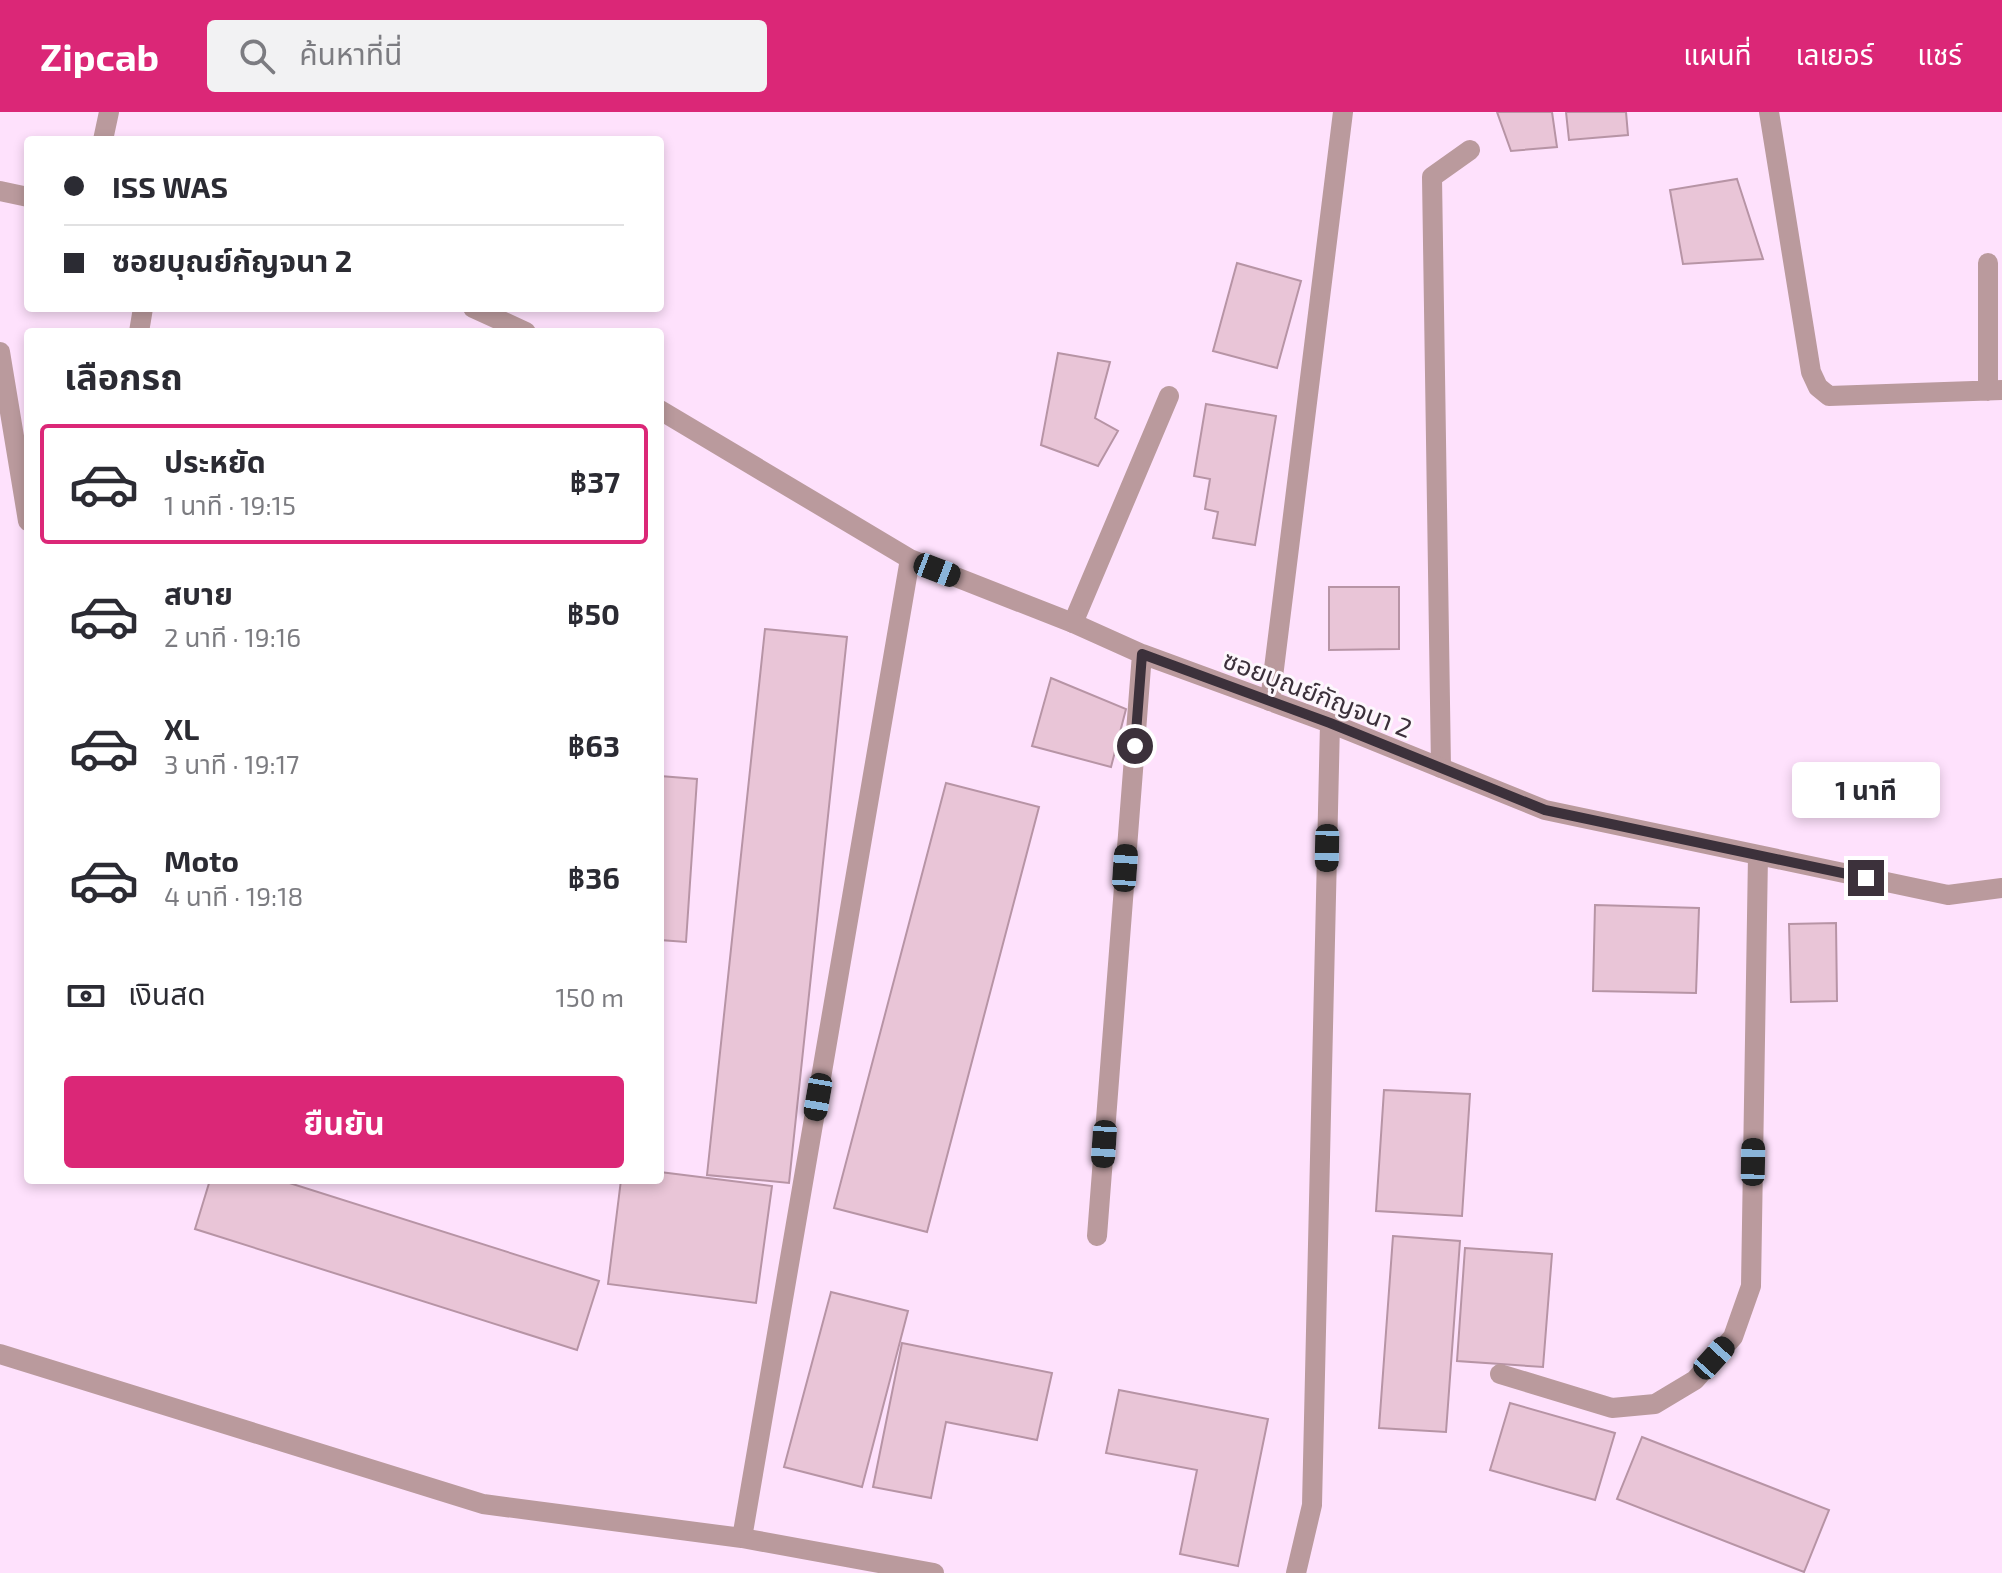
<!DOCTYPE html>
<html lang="th">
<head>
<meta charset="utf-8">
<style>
  :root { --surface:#fff; --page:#f2f2f3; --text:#2b2b33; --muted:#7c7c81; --line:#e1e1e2; --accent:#db2777 }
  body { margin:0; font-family:"Exo 2","Noto Sans Thai",sans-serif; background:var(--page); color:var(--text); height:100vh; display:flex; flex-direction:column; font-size:30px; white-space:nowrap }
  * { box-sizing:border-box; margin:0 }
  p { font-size:26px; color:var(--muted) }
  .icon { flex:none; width:44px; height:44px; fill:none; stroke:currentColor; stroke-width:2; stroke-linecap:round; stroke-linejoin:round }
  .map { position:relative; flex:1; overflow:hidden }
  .panel { position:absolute; left:24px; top:216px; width:640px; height:856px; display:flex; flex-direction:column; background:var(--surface); border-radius:8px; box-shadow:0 4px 12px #0003 }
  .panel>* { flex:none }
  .banner { position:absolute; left:24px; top:24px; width:640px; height:176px; border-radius:8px; box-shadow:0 4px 12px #0003; display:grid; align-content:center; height:176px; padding:0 40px; background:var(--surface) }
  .end { position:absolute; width:36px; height:36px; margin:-18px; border:10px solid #3c313b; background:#fff; box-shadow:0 0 0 4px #fff }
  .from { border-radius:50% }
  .bubble { position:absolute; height:56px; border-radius:8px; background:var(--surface); box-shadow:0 4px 12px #0003; font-size:26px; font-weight:700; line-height:56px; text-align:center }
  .car { position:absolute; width:24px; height:48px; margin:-24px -12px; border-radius:10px; box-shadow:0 0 6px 2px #0007; background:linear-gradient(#222 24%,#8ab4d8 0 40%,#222 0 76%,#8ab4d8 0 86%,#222 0) }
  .banner b { display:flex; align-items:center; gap:28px; height:76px; font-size:30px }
  .banner b+b { border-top:2px solid var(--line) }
  .banner i { width:20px; height:20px; background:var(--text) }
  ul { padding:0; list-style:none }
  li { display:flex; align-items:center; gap:24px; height:120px; margin:0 16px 12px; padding:0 24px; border:4px solid transparent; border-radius:8px }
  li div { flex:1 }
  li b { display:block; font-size:30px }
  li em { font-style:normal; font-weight:700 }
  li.current { border-color:var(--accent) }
  li>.icon { width:72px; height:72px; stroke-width:1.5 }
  h2 { padding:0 40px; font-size:36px; line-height:96px }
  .pay { display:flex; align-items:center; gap:20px; height:88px; padding:0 40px; font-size:30px }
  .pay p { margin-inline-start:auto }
  .button { display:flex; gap:16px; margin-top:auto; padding:16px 40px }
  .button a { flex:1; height:92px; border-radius:8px; background:var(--accent); color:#fff; font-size:32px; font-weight:700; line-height:92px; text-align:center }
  header { display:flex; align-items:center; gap:48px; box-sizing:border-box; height:112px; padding:0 40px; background:var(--accent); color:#fff }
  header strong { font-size:38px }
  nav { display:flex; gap:44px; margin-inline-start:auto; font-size:28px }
  .search { width:560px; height:72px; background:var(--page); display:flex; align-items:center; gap:20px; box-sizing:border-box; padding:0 28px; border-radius:8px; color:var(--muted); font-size:30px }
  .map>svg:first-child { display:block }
  .building { fill:#e9c5d7; stroke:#b794a5; stroke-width:2 }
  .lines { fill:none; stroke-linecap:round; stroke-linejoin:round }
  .service { stroke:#ba9a9d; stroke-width:20 }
  .minor { stroke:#ba9a9d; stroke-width:20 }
  .route { stroke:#3c313b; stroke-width:10 }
  .labels { text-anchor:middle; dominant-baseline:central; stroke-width:6; stroke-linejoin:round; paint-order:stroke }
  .street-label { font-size:26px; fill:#3c313b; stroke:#fdf7fc }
</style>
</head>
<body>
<header>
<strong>Zipcab</strong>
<div class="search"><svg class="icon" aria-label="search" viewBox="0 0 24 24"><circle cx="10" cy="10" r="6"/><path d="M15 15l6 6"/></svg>ค้นหาที่นี่</div>
<nav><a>แผนที่</a><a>เลเยอร์</a><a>แชร์</a></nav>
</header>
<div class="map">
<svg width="2002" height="1461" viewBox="0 0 2002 1461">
  <rect width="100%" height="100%" fill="#fee1fc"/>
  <path class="building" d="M 1497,0 L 1552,0 L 1557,35 L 1511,39 Z
    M 1566,0 L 1626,0 L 1628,23 L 1569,28 Z
    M 1737,67 L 1763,147 L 1683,152 L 1670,78 Z
    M 1237,151 L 1301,169 L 1277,256 L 1213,239 Z
    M 1058,241 L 1110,250 L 1095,306 L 1118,319 L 1098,354 L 1041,333 Z
    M 1206,292 L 1276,304 L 1255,433 L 1213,426 L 1218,400 L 1205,397 L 1210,367 L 1194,364 Z
    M 1329,475 L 1399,475 L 1399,537 L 1329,538 Z
    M 765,517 L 847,525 L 789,1071 L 707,1063 Z
    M 1051,566 L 1126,597 L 1111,655 L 1032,634 Z
    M 660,664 L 697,667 L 686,830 L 660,828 Z
    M 946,671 L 1039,695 L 927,1120 L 834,1096 Z
    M 1595,793 L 1699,796 L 1696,881 L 1593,879 Z
    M 1836,811 L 1837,889 L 1791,890 L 1789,812 Z
    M 1384,978 L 1470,982 L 1462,1104 L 1376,1099 Z
    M 660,1060 L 772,1074 L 756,1191 L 608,1172 L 621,1068 L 660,1068 Z
    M 210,1068 L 280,1068 L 599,1169 L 577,1238 L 195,1117 Z
    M 1393,1124 L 1460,1129 L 1446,1320 L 1379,1316 Z
    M 1465,1136 L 1552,1142 L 1543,1255 L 1457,1249 Z
    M 831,1180 L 908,1199 L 862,1375 L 784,1355 Z
    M 902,1231 L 1052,1261 L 1037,1328 L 946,1310 L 931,1386 L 873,1375 Z
    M 1119,1278 L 1268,1307 L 1238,1454 L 1180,1442 L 1197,1358 L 1106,1341 Z
    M 1510,1291 L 1615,1321 L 1595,1388 L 1490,1358 Z
    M 1642,1325 L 1829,1398 L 1804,1460 L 1617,1387 Z"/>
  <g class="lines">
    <path class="service" d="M 103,28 L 109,0
      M 139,220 L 143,196
      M 1073,511 L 1169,284
      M 1270,589 L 1343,0
      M 1441,656 L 1432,65 L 1470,38"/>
    <path class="minor" d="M 1769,0 L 1811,260 L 1818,275 L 1829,284 L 2002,278
      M 0,79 L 28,85
      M 1988,151 L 1988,279
      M 473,196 L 526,220
      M 0,240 L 28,409
      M 660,298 L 910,447 L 1073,511 L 1142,542 L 1330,611 L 1545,698 L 1948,783 L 2002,776
      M 1097,1124 L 1142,542
      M 0,1242 L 483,1392 L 742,1426 L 934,1461
      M 1500,1262 L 1612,1296 L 1655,1292 L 1695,1268 L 1733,1225 L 1751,1174 L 1758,743
      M 742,1426 L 910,447
      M 1296,1461 L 1312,1393 L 1330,611"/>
  </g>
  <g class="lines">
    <path class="route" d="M 1135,634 L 1142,542 L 1330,611 L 1545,698 L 1866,766"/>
  </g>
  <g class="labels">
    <g class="street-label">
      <text transform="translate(1318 581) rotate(21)">ซอยบุณย์กัญจนา 2</text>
    </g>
  </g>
</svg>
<i class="end from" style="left:1135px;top:634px"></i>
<i class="end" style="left:1866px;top:766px"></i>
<div class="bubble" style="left:1792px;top:650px;width:148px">1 นาที</div>
<i class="car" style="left:937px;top:458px;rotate:111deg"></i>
<i class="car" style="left:1327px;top:736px;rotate:181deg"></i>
<i class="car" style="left:1125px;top:756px;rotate:4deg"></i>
<i class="car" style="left:818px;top:985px;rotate:190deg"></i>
<i class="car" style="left:1104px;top:1032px;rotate:184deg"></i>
<i class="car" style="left:1753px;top:1050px;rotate:1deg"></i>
<i class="car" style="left:1714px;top:1246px;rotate:42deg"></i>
<div class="banner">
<b><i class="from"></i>ISS WAS</b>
<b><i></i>ซอยบุณย์กัญจนา 2</b>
</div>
<section class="panel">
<h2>เลือกรถ</h2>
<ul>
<li class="current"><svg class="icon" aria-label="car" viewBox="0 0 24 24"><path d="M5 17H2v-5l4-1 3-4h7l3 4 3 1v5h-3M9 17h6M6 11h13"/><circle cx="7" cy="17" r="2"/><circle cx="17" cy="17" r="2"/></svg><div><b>ประหยัด</b><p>1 นาที · 19:15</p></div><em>฿37</em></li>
<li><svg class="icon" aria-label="car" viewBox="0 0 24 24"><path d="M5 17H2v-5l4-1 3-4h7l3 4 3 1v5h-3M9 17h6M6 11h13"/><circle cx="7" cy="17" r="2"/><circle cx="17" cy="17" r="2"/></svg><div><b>สบาย</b><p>2 นาที · 19:16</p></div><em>฿50</em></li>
<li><svg class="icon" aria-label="car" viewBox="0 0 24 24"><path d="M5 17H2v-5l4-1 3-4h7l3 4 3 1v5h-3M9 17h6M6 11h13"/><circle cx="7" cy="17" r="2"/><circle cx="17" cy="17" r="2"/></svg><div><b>XL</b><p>3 นาที · 19:17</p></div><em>฿63</em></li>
<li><svg class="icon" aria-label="car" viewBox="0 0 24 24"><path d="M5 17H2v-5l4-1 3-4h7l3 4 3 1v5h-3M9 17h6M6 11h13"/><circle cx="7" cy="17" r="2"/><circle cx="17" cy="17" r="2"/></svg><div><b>Moto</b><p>4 นาที · 19:18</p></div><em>฿36</em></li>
</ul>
<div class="pay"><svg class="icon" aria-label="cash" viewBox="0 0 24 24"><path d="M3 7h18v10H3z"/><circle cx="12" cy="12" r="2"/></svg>เงินสด<p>150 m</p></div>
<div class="button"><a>ยืนยัน</a></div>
</section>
</div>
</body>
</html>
